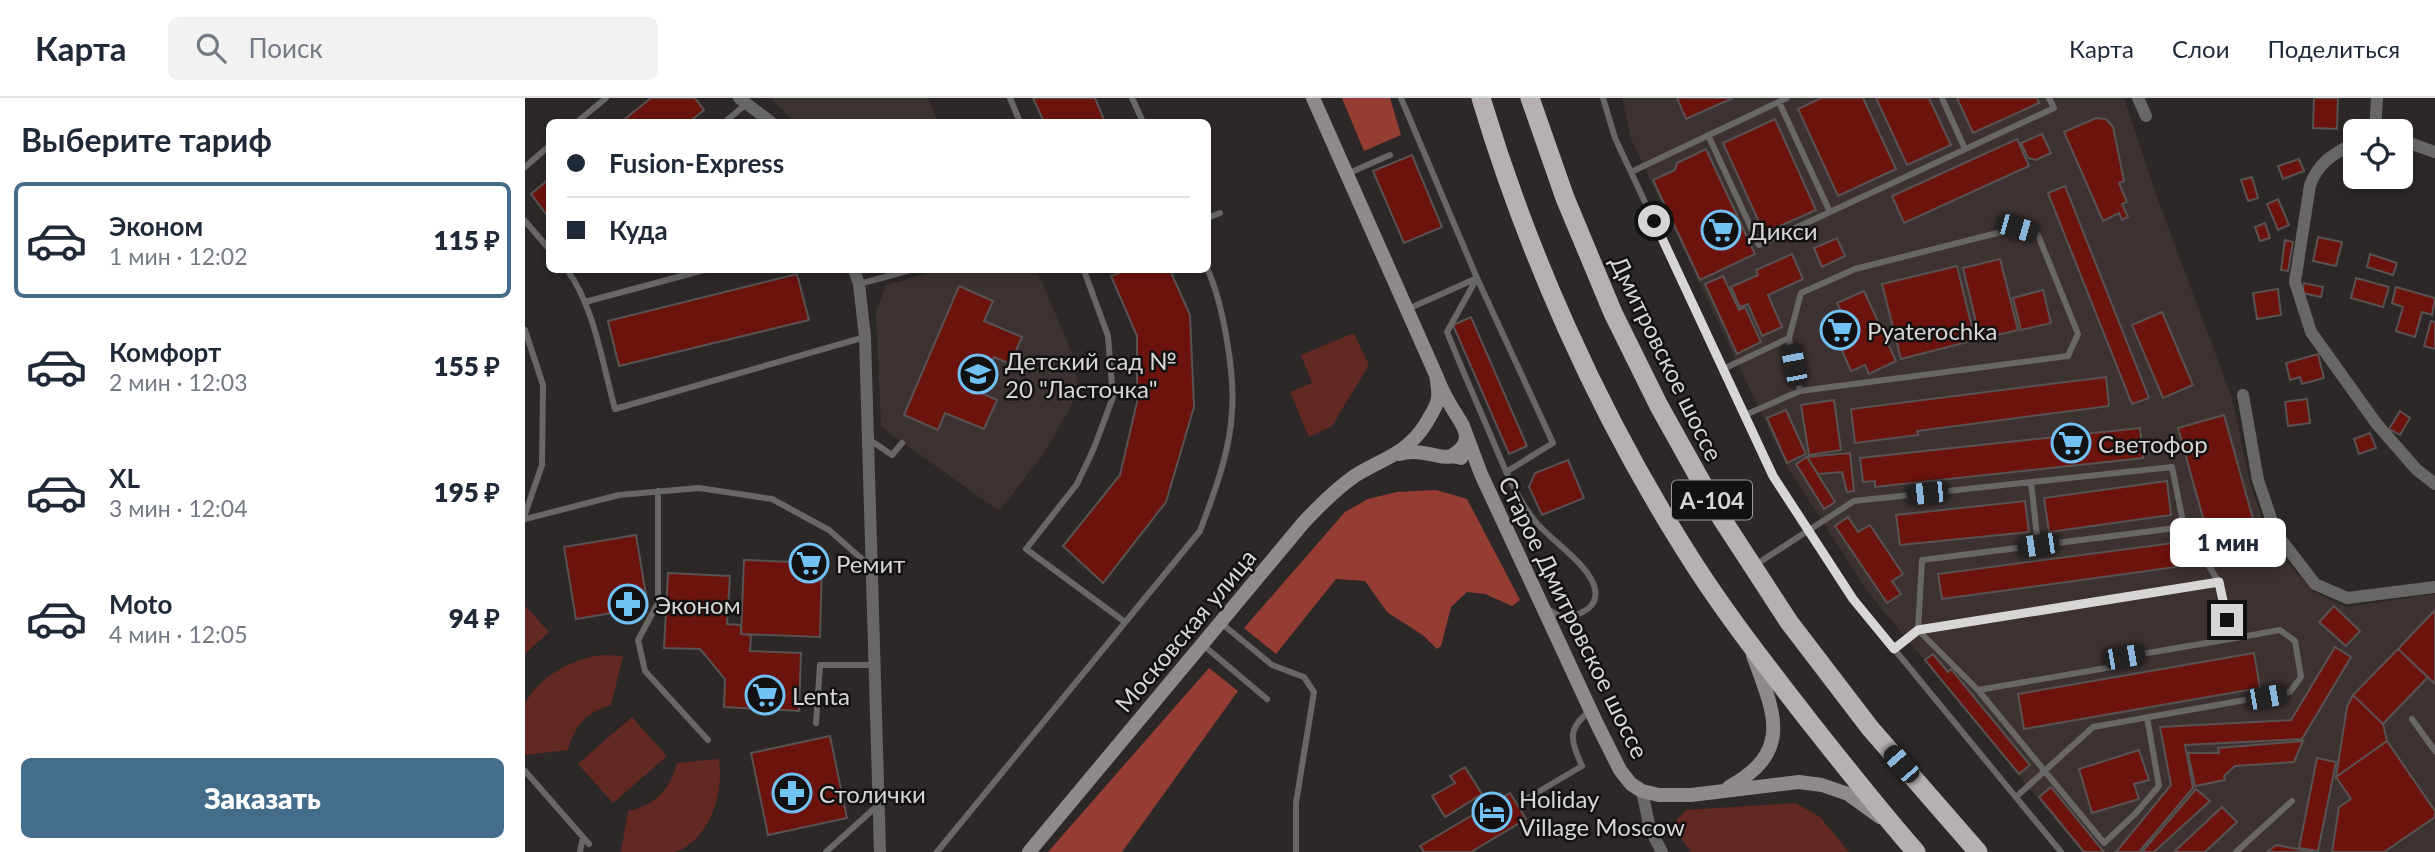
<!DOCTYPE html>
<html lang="ru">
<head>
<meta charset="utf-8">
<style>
  :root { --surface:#fff; --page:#f2f2f3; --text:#1f2937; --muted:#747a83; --line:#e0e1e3; --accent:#446d8c }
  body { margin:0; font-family:Lato,sans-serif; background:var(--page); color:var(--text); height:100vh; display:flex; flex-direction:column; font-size:26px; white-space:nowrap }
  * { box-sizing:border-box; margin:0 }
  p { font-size:23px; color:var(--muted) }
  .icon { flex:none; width:38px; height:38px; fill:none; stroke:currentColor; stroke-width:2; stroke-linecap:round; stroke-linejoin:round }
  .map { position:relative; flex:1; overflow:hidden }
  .drawer { display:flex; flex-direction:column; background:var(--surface); width:525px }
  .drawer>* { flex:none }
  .top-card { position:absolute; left:21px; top:21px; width:665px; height:154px; border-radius:10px; box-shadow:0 4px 10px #0003; display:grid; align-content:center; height:154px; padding:0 21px; background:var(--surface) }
  .tools { position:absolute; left:1818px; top:21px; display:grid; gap:14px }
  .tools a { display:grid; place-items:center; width:70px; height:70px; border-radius:10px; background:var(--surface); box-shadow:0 4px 10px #0003; font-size:35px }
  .end { position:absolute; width:32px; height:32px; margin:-16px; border:9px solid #d8d5d5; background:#111; box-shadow:0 0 0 4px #111 }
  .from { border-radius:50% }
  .bubble { position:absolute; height:49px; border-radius:10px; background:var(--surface); box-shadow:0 4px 10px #0003; font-size:23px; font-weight:800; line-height:49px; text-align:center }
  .car { position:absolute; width:21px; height:42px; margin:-21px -10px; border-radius:9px; box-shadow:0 0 5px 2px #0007; background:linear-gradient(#222 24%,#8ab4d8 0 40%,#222 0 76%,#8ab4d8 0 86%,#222 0) }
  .top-card b { display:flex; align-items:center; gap:24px; height:66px; font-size:26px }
  .top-card b+b { border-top:2px solid var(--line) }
  .top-card i { width:18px; height:18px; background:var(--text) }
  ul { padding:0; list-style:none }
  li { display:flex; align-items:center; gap:21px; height:116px; margin:0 14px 10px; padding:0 7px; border:4px solid transparent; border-radius:10px }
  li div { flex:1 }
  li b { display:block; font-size:26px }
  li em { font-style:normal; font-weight:800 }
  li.on { border-color:var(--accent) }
  li>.icon { width:63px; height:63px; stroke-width:1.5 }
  h2 { padding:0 21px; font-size:32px; line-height:84px }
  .primary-button { display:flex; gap:14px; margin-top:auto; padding:14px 21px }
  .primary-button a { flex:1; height:80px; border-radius:10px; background:var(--accent); color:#fff; font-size:28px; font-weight:800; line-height:80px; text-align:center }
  header { display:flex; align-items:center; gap:42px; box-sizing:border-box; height:98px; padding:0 35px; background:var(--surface); border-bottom:2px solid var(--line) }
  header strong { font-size:33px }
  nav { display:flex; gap:38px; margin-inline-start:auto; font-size:24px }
  .search { width:490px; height:63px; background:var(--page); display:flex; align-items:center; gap:18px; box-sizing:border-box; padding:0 24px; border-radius:10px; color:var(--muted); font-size:26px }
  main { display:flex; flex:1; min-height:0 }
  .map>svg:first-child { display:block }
  .built { fill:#3c3231 }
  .green { fill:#622822 }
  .forest { fill:#963d33 }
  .building { fill:#6c130e; stroke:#585352; stroke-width:2 }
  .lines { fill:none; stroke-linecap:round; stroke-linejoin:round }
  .service { stroke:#696766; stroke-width:6 }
  .minor { stroke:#696766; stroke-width:12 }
  .secondary { stroke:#8d8a89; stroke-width:14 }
  .trunk { stroke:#b6b1b0; stroke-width:19 }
  .route { stroke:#d8d5d5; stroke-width:9 }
  .labels { text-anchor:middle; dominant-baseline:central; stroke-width:5; stroke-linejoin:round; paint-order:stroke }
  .shield { fill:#131111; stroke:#9d9a9a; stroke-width:2 }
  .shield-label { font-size:23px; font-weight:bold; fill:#d8d5d5 }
  .poi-label { font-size:24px; fill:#d8d5d5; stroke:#131111; text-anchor:start }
  .street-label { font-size:24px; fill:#d8d5d5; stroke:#131111 }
</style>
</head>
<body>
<header>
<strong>Карта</strong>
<div class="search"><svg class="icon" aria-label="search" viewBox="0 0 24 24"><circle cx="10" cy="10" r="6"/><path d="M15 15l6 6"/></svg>Поиск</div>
<nav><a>Карта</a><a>Слои</a><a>Поделиться</a></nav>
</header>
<main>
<section class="drawer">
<h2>Выберите тариф</h2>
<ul>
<li class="on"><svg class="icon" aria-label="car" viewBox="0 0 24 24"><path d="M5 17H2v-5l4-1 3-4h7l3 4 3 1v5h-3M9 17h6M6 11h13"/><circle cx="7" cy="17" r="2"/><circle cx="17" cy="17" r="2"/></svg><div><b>Эконом</b><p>1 мин · 12:02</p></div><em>115 ₽</em></li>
<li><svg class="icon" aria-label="car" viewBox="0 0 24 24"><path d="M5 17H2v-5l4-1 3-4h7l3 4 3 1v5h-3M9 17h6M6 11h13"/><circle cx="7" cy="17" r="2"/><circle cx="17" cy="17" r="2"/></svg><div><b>Комфорт</b><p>2 мин · 12:03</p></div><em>155 ₽</em></li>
<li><svg class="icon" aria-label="car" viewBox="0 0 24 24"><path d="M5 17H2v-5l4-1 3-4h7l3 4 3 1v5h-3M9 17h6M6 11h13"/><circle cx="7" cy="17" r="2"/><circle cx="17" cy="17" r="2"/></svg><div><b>XL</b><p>3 мин · 12:04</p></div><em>195 ₽</em></li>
<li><svg class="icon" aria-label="car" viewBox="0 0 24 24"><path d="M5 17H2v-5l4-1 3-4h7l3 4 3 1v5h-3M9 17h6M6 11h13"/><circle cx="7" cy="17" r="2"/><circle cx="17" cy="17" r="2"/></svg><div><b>Moto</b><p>4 мин · 12:05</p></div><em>94 ₽</em></li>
</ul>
<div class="primary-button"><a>Заказать</a></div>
</section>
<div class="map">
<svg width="1910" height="754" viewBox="0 0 1910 754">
  <rect width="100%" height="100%" fill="#2c2827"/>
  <path class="built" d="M 246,0 L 403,0 L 413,24 L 269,24 Z
    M 1097,0 L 1599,0 L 1632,99 L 1708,303 L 1725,386 L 1746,445 L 1787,493 L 1822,509 L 1910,496 L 1910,754 L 1557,754 L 1343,494 L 1261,367 L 1106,41 Z
    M 414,172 L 512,172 L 548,258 L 554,294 L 518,357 L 474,413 L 356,329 L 351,214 L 361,187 Z"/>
  <path class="green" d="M 829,235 L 844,267 L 807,328 L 784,339 L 765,294 L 787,285 L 776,257 Z
    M 0,508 L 24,534 L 0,556 Z
    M 76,557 L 98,558 L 86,607 C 62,614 49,628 43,652 L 0,657 L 0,605 C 17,577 45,562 76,557 Z
    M 107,619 L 142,658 L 88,705 L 53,666 Z
    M 194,661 C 199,694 186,741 150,754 C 138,754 110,754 96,754 L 103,713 C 130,708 145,691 152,665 Z
    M 1271,705 L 1295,719 L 1324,754 L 1166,754 L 1147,727 L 1161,712 Z"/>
  <path class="forest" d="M 817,0 L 865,0 L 876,37 L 839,53 Z
    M 911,392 L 942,401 L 995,502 L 987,508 L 960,496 L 942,494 L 926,509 L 916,548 L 912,551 L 899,538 L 862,514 L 840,483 L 811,481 L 751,556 L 719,530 L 820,414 L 843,401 L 872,394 Z
    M 684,570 L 713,593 L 597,754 L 523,754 Z"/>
  <path class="building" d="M 126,0 L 170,0 L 179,12 L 164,24 L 96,24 Z
    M 508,0 L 570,0 L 580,24 L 519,24 Z
    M 1152,0 L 1208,0 L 1161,21 Z
    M 1296,0 L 1338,0 L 1371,71 L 1313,98 L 1273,11 Z
    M 1351,0 L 1404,0 L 1426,47 L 1382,67 Z
    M 1432,0 L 1512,0 L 1514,5 L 1448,35 Z
    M 1789,0 L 1813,0 L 1812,31 L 1788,30 Z
    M 1571,20 L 1581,21 L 1588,29 L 1599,83 L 1594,85 L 1602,104 L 1597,106 L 1603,119 L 1597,122 L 1594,115 L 1578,123 L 1539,34 Z
    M 1250,21 L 1291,112 L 1239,135 L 1198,45 Z
    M 1517,36 L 1526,55 L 1511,62 L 1503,60 L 1496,45 Z
    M 1492,41 L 1504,68 L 1379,125 L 1367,98 Z
    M 1181,51 L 1230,156 L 1175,182 L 1128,82 L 1150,72 L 1152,65 Z
    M 887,57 L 917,129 L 879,145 L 848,73 Z
    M 1774,61 L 1779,73 L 1758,81 L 1753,68 Z
    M 1727,79 L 1733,100 L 1723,103 L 1716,82 Z
    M 24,81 L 24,120 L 6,96 Z
    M 1540,88 L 1624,300 L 1607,306 L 1523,95 Z
    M 1753,101 L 1764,127 L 1753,132 L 1742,106 Z
    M 1740,125 L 1745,140 L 1735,143 L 1730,129 Z
    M 1793,139 L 1817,144 L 1811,168 L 1788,163 Z
    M 1312,140 L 1320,158 L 1297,169 L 1289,150 Z
    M 1760,142 L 1768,144 L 1763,173 L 1756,172 Z
    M 1267,156 L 1278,181 L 1243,197 L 1257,229 L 1237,238 L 1223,206 L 1215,209 L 1206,189 L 1233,177 L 1231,172 Z
    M 1845,156 L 1872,165 L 1868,177 L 1842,169 Z
    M 1475,161 L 1493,232 L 1455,241 L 1438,170 Z
    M 1432,168 L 1450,242 L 1376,261 L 1357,186 Z
    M 602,172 L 645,172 L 665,217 L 669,309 L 641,404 L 578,485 L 538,448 L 595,377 L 612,304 L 612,238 L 586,178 Z
    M 272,176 L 284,222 L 94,268 L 83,223 Z
    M 1198,178 L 1214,212 L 1220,209 L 1236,244 L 1212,256 L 1180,186 Z
    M 1831,180 L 1864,189 L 1858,209 L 1826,200 Z
    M 1779,185 L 1798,189 L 1796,199 L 1777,195 Z
    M 434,188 L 468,203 L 459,223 L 497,239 L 485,266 L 469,259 L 454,294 L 472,302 L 459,331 L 420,315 L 413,332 L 379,317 Z
    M 1871,189 L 1910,200 L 1907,217 L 1897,214 L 1890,239 L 1871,233 L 1878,209 L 1867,205 Z
    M 1753,191 L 1756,217 L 1732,221 L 1728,195 Z
    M 1518,192 L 1526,225 L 1496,232 L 1488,200 Z
    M 1339,193 L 1371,263 L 1344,276 L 1340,267 L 1326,273 L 1302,219 L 1316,213 L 1312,205 Z
    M 1637,214 L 1668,287 L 1638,300 L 1607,227 Z
    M 946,219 L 1002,348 L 984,356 L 928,227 Z
    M 1906,223 L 1910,224 L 1910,251 L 1899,248 Z
    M 1793,256 L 1799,280 L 1777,286 L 1775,279 L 1765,282 L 1761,265 Z
    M 1581,279 L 1584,308 L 1392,333 L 1393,337 L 1330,345 L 1326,311 Z
    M 1782,301 L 1785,325 L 1763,328 L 1760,304 Z
    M 1309,302 L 1316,352 L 1284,357 L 1276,307 Z
    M 1261,312 L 1281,356 L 1262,365 L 1242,320 Z
    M 1875,313 L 1885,320 L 1875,337 L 1864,331 Z
    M 1699,317 L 1735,446 L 1689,459 L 1653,330 Z
    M 1615,330 L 1618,360 L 1350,389 L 1350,383 L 1338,384 L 1335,360 Z
    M 1845,335 L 1851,350 L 1834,356 L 1829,341 Z
    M 1325,355 L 1329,393 L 1322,394 L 1317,374 L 1293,376 L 1282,359 Z
    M 1282,359 L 1310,404 L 1299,411 L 1271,366 Z
    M 1043,362 L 1059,400 L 1017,417 L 1004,389 L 1010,375 Z
    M 1642,383 L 1646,417 L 1524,434 L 1519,400 Z
    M 1500,403 L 1504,434 L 1375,447 L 1371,417 Z
    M 1323,419 L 1333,434 L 1345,427 L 1378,476 L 1367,483 L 1376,496 L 1362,505 L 1310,428 Z
    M 111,437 L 123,509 L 51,521 L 39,449 Z
    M 1648,445 L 1651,469 L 1417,501 L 1413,476 Z
    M 219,462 L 297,465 L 295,539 L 216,536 Z
    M 143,475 L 205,478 L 202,526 L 216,527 L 216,536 L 226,537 L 225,553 L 276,555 L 274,613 L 199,609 L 200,581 L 175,551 L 139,550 Z
    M 1809,508 L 1835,533 L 1821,548 L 1794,524 Z
    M 1910,512 L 1910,586 L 1873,551 Z
    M 1810,549 L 1826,559 L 1777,641 L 1660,647 L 1668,690 L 1614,754 L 1591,754 L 1646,687 L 1635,629 L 1766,622 Z
    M 1873,551 L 1903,579 L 1858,626 L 1828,597 Z
    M 1729,555 L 1735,590 L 1499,631 L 1493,596 Z
    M 1408,556 L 1423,574 L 1426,571 L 1505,667 L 1494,676 L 1400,562 Z
    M 1828,597 L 1858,626 L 1862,643 L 1811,679 L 1822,609 Z
    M 305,638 L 322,720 L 243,737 L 226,655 Z
    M 1778,643 L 1769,664 L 1710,668 L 1699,678 L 1700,682 L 1670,688 L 1663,655 L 1694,655 L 1693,650 Z
    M 1862,643 L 1910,713 L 1910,719 L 1859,754 L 1807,754 L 1814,709 L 1826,701 L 1811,679 Z
    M 1614,652 L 1624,682 L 1609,686 L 1614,701 L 1567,715 L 1554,671 Z
    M 1792,660 L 1811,664 L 1793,753 L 1774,750 Z
    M 940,669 L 957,696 L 920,719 L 907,698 L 930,685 L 925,678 Z
    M 1526,689 L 1579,754 L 1559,754 L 1514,699 Z
    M 1671,691 L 1685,703 L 1629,754 L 1617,754 Z
    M 985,695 L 1001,721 L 946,754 L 899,754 L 895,748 Z
    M 1697,709 L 1712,724 L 1680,754 L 1649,754 Z
    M 1751,747 L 1788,754 L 1742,754 Z"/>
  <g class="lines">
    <path class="service" d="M 485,0 L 495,24
      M 607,0 L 618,24
      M 876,0 L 952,180 L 922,234 C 936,269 951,303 966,338 C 978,367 990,398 1010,423 C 1025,442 1066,468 1070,491 C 1074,511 1054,516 1040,521 L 1024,512
      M 1078,0 L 1090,40 L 1248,378 L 1328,501 L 1536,754
      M 1417,0 L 1440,51
      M 1254,4 L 1305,114
      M 52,24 L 81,0
      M 200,24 L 221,6
      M 1183,37 L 1234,147 L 1529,10 L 1524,0
      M 0,69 L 24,48
      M 1106,74 L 1262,0
      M 822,76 L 865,57
      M 682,120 L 695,115
      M 0,123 L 24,151
      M 42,172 C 69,207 78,268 90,311 L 340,239
      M 560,175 L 583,238 L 588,299 L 569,350 L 552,386 L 501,451 L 600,524
      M 334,186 L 386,172
      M 60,204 L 179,172
      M 883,211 L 952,180 L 1028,345 L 981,374
      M 0,232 L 18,287 L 17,367 L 0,416
      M 1198,271 L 1264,240
      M 1220,317 L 1275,293 L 1543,258 L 1553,236 L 1513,137 L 1492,130 L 1330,171 L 1276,195 L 1264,240 L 1275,293
      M 345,342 L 367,357 L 377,345
      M 1506,384 L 1513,447
      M 133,393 L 133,505 L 113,542 L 120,573 L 183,642
      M 0,421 L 94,397 L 174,390 L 247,401 L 304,432 L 346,469
      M 1659,429 L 1397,462 L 1393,532 L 1694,484
      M 1230,467 L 1329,403 L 1647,369 L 1659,429 L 1694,484 L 1705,541 L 1755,532 L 1770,543 L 1776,579 L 1765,594 L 1568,629 L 1491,699
      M 696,525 L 747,567 L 779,579 L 789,594 L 771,705 L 771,754
      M 678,547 L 742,601
      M 1369,551 L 1393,532 L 1453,592
      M 1622,619 L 1634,688 L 1610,716 L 1579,745 L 1453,592 L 1587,569 L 1599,559 L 1705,541
      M 1887,621 L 1910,653
      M 291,625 L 295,567 L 349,567
      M 0,673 L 64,746
      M 1003,700 L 1057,668 C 1046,643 1041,631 1065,613
      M 55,754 L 58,739
      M 301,754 L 352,708
      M 412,754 L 675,433 C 689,395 705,355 707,313 C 710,275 698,205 682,170
      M 1711,754 L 1767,703"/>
    <path class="minor" d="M 214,0 L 246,24
      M 1613,0 L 1621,18
      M 1850,33 L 1852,0
      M 1876,42 L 1910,54
      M 1830,44 C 1808,57 1795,62 1785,87 L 1770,184 L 1786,234 L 1851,325 L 1891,371 L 1910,386
      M 329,172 L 334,186 L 340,239 L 355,754
      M 1718,297 L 1733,382 L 1751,435 L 1790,486 L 1822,500 L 1910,489
      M 1117,693 L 1125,731 L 1137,754"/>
    <path class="secondary" d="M 788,0 L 911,277 C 915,288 920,298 926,308 C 936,326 953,341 928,357
      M 941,336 L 956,376 L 1072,626 L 1095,672 L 1106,686 L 1117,693 L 1134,697 L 1166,697 L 1274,684 L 1297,687 L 1323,696 L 1355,719
      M 874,356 C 889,352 899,355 914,358 C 922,360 928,357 936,360
      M 1204,689 C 1269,653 1249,615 1228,557
      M 504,754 L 779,424 C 795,407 812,390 831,377 C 859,360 881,356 900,327 C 913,305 916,304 911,277"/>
    <path class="trunk" d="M 956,0 C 1002,154 1072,311 1157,447 C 1195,509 1240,566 1284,623 C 1319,667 1354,712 1391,754
      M 1005,0 L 1040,100 L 1088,215 L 1134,308 L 1197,421 L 1264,524 L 1345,630 L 1453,754"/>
  </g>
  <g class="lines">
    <path class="route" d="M 1129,123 L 1248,378 L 1328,501 L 1369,551 L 1393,532 L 1694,484 L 1702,522"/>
  </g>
  <defs>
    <symbol id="supermarket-ring" viewBox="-11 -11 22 22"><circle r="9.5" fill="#131111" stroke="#71c1f5" stroke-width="1.5"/><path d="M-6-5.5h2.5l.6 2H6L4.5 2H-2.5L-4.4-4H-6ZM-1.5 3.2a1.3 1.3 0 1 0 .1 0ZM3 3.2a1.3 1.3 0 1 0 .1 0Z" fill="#71c1f5"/></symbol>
    <symbol id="school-ring" viewBox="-11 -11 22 22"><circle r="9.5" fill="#131111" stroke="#71c1f5" stroke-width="1.5"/><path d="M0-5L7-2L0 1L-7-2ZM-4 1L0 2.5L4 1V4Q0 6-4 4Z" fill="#71c1f5"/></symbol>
    <symbol id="pharmacy-ring" viewBox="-11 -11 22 22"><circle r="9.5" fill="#131111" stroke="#71c1f5" stroke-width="1.5"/><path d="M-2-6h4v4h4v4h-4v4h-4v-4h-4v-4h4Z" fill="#71c1f5"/></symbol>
    <symbol id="hotel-ring" viewBox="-11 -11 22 22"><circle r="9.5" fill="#131111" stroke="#71c1f5" stroke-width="1.5"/><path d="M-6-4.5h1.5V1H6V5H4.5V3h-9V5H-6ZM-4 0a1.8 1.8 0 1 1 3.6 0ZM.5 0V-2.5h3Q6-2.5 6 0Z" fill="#71c1f5"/></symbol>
  </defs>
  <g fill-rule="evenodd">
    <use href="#supermarket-ring" x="1174" y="110" width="44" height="44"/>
    <use href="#supermarket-ring" x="1293" y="210" width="44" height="44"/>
    <use href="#school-ring" x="431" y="254" width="44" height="44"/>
    <use href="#supermarket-ring" x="1524" y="323" width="44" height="44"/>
    <use href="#supermarket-ring" x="262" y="443" width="44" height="44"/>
    <use href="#pharmacy-ring" x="81" y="484" width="44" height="44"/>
    <use href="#supermarket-ring" x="218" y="575" width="44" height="44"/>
    <use href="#pharmacy-ring" x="245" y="673" width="44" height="44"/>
    <use href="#hotel-ring" x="945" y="692" width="44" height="44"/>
  </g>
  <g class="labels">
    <rect class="shield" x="1147" y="382.5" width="80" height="39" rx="5"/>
    <g class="shield-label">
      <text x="1187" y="402">А-104</text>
    </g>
    <g class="poi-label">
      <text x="1223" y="132">Дикси</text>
      <text x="1342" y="232">Pyaterochka</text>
      <text x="480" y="262">Детский сад №<tspan x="480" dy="28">20 "Ласточка"</tspan></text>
      <text x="1573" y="345">Светофор</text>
      <text x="311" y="465">Ремит</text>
      <text x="130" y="506">Эконом</text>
      <text x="267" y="597">Lenta</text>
      <text x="294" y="695">Столички</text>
      <text x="994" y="700">Holiday<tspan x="994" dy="28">Village Moscow</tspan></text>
    </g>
    <g class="street-label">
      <text transform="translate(1142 260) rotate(64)">Дмитровское шоссе</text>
      <text transform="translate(1049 519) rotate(64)">Старое Дмитровское шоссе</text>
      <text transform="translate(660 532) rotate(-50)">Московская улица</text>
    </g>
  </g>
</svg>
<div class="tools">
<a><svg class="icon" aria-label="locate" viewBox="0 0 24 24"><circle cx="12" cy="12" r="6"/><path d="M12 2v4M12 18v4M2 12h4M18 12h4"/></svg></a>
</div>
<i class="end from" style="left:1129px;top:123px"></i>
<i class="end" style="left:1702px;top:522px"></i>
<div class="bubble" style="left:1645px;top:420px;width:116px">1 мин</div>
<i class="car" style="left:1492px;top:130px;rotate:106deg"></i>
<i class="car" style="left:1269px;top:267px;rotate:349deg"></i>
<i class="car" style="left:1402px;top:395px;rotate:264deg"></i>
<i class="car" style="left:1513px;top:447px;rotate:262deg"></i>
<i class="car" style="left:1599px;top:559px;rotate:80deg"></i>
<i class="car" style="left:1741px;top:599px;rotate:80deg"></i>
<i class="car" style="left:1376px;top:666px;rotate:319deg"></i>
<div class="top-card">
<b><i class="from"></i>Fusion-Express</b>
<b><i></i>Куда</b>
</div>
</div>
</main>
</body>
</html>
